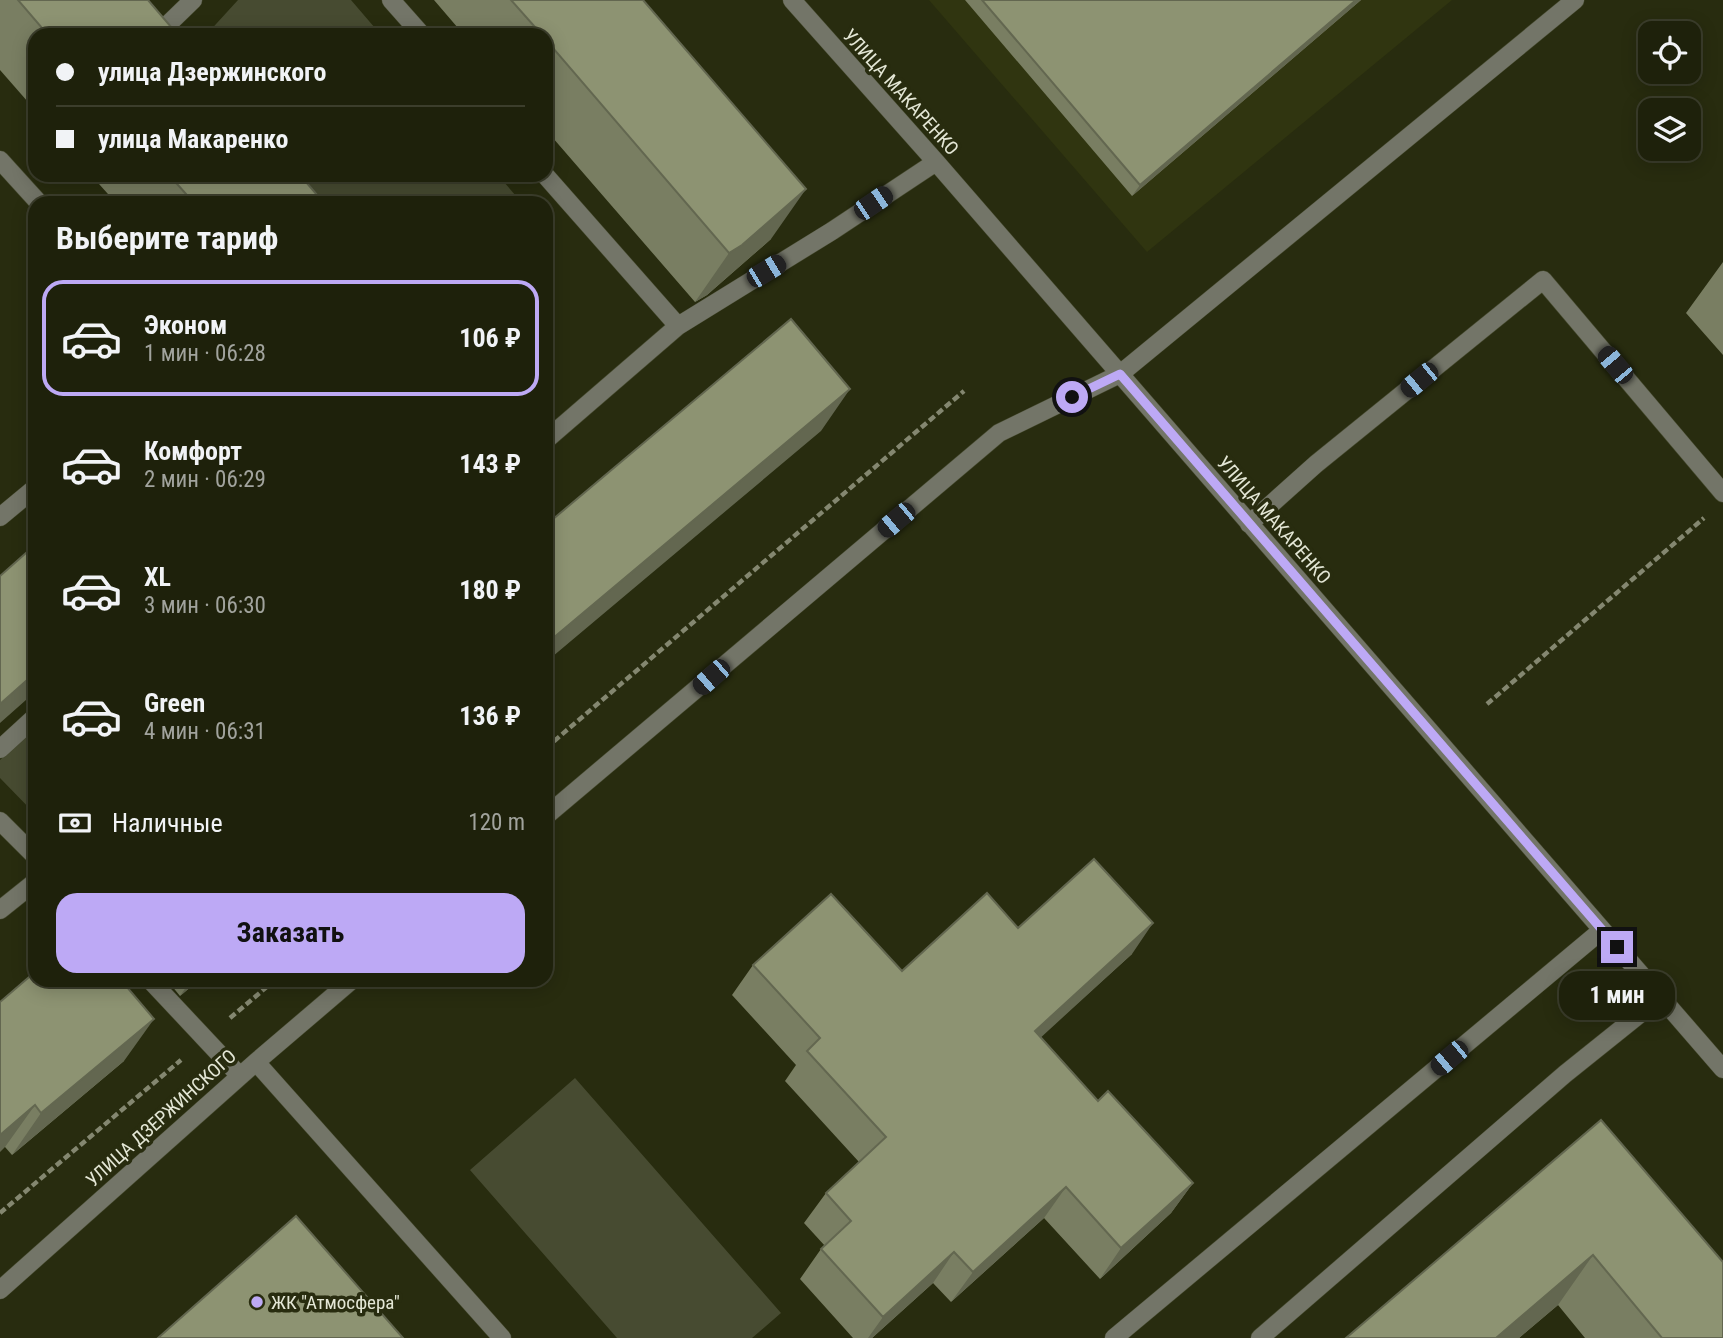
<!DOCTYPE html>
<html lang="ru">
<head>
<meta charset="utf-8">
<style>
  :root { --surface:#1e210b; --page:#262914; --text:#f1f3f6; --muted:#a1a39d; --line:#3c3e2c; --accent:#bda9f5 }
  body { margin:0; font-family:"Roboto Condensed",sans-serif; background:var(--page); color:var(--text); height:100vh; display:flex; flex-direction:column; font-size:26px; white-space:nowrap }
  * { box-sizing:border-box; margin:0 }
  p { font-size:23px; color:var(--muted) }
  .icon { flex:none; width:38px; height:38px; fill:none; stroke:currentColor; stroke-width:2; stroke-linecap:round; stroke-linejoin:round }
  .map { position:relative; flex:1; overflow:hidden }
  .side { position:absolute; left:28px; top:196px; width:525px; height:791px; display:flex; flex-direction:column; background:var(--surface); border-radius:21px; box-shadow:0 4px 18px #0003,0 0 0 2px var(--line) }
  .side>* { flex:none }
  .guide { position:absolute; left:28px; top:28px; width:525px; height:154px; border-radius:21px; box-shadow:0 4px 18px #0003,0 0 0 2px var(--line); display:grid; align-content:center; height:154px; padding:0 28px; background:var(--surface) }
  .tools { position:absolute; left:1638px; top:21px; display:grid; gap:14px }
  .tools a { display:grid; place-items:center; width:63px; height:63px; border-radius:14px; background:var(--surface); box-shadow:0 4px 18px #0003,0 0 0 2px var(--line); font-size:35px }
  .end { position:absolute; width:32px; height:32px; margin:-16px; border:9px solid #bda9f5; background:#111; box-shadow:0 0 0 4px #111 }
  .from { border-radius:50% }
  .bubble { position:absolute; height:49px; border-radius:21px; background:var(--surface); box-shadow:0 4px 18px #0003,0 0 0 2px var(--line); font-size:23px; font-weight:700; line-height:49px; text-align:center }
  .car { position:absolute; width:21px; height:42px; margin:-21px -10px; border-radius:9px; box-shadow:0 0 5px 2px #0007; background:linear-gradient(#222 24%,#8ab4d8 0 40%,#222 0 76%,#8ab4d8 0 86%,#222 0) }
  .guide b { display:flex; align-items:center; gap:24px; height:66px; font-size:26px }
  .guide b+b { border-top:2px solid var(--line) }
  .guide i { width:18px; height:18px; background:var(--text) }
  ul { padding:0; list-style:none }
  li { display:flex; align-items:center; gap:21px; height:116px; margin:0 14px 10px; padding:0 14px; border:4px solid transparent; border-radius:21px }
  li div { flex:1 }
  li b { display:block; font-size:26px }
  li em { font-style:normal; font-weight:700 }
  li.active { border-color:var(--accent) }
  li>.icon { width:63px; height:63px; stroke-width:1.5 }
  h2 { padding:0 28px; font-size:32px; line-height:84px }
  .pay { display:flex; align-items:center; gap:18px; height:77px; padding:0 28px; font-size:26px }
  .pay p { margin-inline-start:auto }
  .button { display:flex; gap:14px; margin-top:auto; padding:14px 28px }
  .button a { flex:1; height:80px; border-radius:21px; background:var(--accent); color:#111; font-size:28px; font-weight:700; line-height:80px; text-align:center }
  .map>svg:first-child { display:block }
  .built { fill:#303510 }
  .green { fill:#474b31 }
  .lines { fill:none; stroke-linecap:round; stroke-linejoin:round }
  .minor-casing { stroke:#464a2f; stroke-width:19 }
  .path { stroke:#848770; stroke-width:4.5; stroke-dasharray:7 3.5; stroke-linecap:butt }
  .minor { stroke:#737568; stroke-width:18 }
  .wall { fill:#797e62 }
  .shaded-wall { fill:#636750 }
  .building { fill:#8d9372; stroke:#636750; stroke-width:2 }
  .route { stroke:#bda9f5; stroke-width:9 }
  .poi-dot { fill:#bda9f5; stroke:#282c0f; stroke-width:2.5 }
  .labels { text-anchor:middle; dominant-baseline:central; stroke-width:7; stroke-linejoin:round; paint-order:stroke }
  .street-label { font-size:19px; fill:#e4e7d6; stroke:#282c0f }
  .poi-label { font-size:19px; fill:#e4e7d6; stroke:#282c0f; text-anchor:start }
</style>
</head>
<body>
<div class="map">
<svg width="1723" height="1338" viewBox="0 0 1723 1338">
  <rect width="100%" height="100%" fill="#282c0f"/>
  <path class="built" d="M 929,0 L 1452,0 L 1147,252 Z"/>
  <path class="green" d="M 238,0 L 351,0 L 381,35 L 206,35 Z
    M 241,175 L 498,175 L 522,203 L 263,203 Z
    M 35,726 L 35,814 L 0,778 L 0,760 Z
    M 575,1078 L 781,1313 L 752,1338 L 617,1338 L 470,1170 Z"/>
  <g class="lines">
    <defs>
      <path id="minor" d="M 391,0 L 422,35
        M 792,0 L 936,162 L 1723,1069
        M 157,35 L 193,0
        M 0,160 L 39,203
        M 545,175 L 678,326
        M 546,440 L 678,326 L 832,231 L 936,162
        M 0,517 L 35,488
        M 1249,524 L 1316,464 L 1543,280 L 1723,493
        M 0,749 L 35,717
        M 546,816 L 999,433 L 1120,374 L 1575,0
        M 0,821 L 35,856
        M 0,910 L 35,882
        M 150,980 L 240,1076
        M 256,1062 L 502,1338
        M 0,1290 L 256,1062 L 352,980
        M 1114,1338 L 1602,930
        M 1260,1338 L 1565,1074 L 1661,997"/>
    </defs>
    <use href="#minor" class="minor-casing"/>
    <path class="path" d="M 1487,704 L 1704,518
      M 546,748 L 964,391
      M 230,1018 L 275,980
      M 0,1213 L 181,1060"/>
    <use href="#minor" class="minor"/>
  </g>
  <path class="wall" d="M 0,0 L 148,0 L 178,35 L 35,35 L 35,110 L 0,70 Z
    M 434,0 L 643,0 L 771,239 L 707,295 L 695,302 L 546,130 L 546,35 L 464,35 Z
    M 965,0 L 1361,0 L 1132,196 Z
    M 91,175 L 300,175 L 324,203 L 116,203 Z
    M 1723,262 L 1723,355 L 1686,313 Z
    M 1018,928 L 1132,954 L 1040,1037 L 1098,1101 L 1193,1183 L 1171,1213 L 1100,1279 L 1044,1218 L 951,1302 L 933,1283 L 872,1338 L 853,1338 L 800,1279 L 821,1249 L 825,1246 L 804,1223 L 826,1193 L 859,1162 L 785,1081 L 796,1065 L 732,995 L 753,965 L 902,971 Z
    M 167,980 L 199,980 L 180,996 Z
    M 0,1002 L 124,1061 L 12,1155 L 5,1147 Z
    M 1601,1120 L 1723,1338 L 1585,1338 L 1558,1305 L 1519,1338 L 1346,1338 Z"/>
  <path class="shaded-wall" d="M 1356,0 L 1361,0 L 1132,196 L 1140,185 Z
    M 806,189 L 771,239 L 707,295 L 695,302 L 729,253 Z
    M 850,389 L 821,431 L 546,662 L 546,644 Z
    M 35,673 L 35,692 L 0,723 L 0,704 Z
    M 1153,923 L 1132,954 L 1014,1062 L 1035,1031 Z
    M 191,980 L 199,980 L 180,996 Z
    M 154,1019 L 124,1061 L 12,1155 L 41,1113 Z
    M 35,1105 L 5,1147 L 0,1152 L 0,1135 Z
    M 1193,1183 L 1171,1213 L 1100,1279 L 1121,1248 Z
    M 1066,1187 L 1044,1218 L 951,1302 L 973,1272 Z
    M 954,1252 L 933,1283 L 872,1338 L 868,1338 L 883,1317 Z
    M 1593,1255 L 1558,1305 L 1519,1338 L 1496,1338 Z"/>
  <path class="building" d="M 18,0 L 148,0 L 178,35 L 48,35 Z
    M 511,0 L 643,0 L 806,189 L 742,245 L 729,253 L 546,40 L 546,35 L 542,35 Z
    M 982,0 L 1356,0 L 1140,185 Z
    M 169,175 L 300,175 L 324,203 L 194,203 Z
    M 791,319 L 850,389 L 546,644 L 546,525 Z
    M 35,545 L 35,673 L 0,704 L 0,576 Z
    M 1094,859 L 1153,923 L 1035,1031 L 1098,1101 L 1108,1091 L 1193,1183 L 1121,1248 L 1066,1187 L 973,1272 L 954,1252 L 883,1317 L 821,1249 L 851,1221 L 826,1193 L 886,1137 L 807,1051 L 820,1038 L 753,965 L 831,894 L 902,971 L 987,893 L 1018,928 Z
    M 35,972 L 35,980 L 121,980 L 154,1019 L 41,1113 L 35,1105 L 0,1135 L 0,1002 Z
    M 1601,1120 L 1723,1262 L 1723,1338 L 1662,1338 L 1593,1255 L 1496,1338 L 1346,1338 Z
    M 296,1216 L 403,1338 L 158,1338 Z"/>
  <g class="lines">
    <path class="route" d="M 1072,397 L 1120,374 L 1617,947"/>
  </g>
  <circle class="poi-dot" cx="257" cy="1302" r="7"/>
  <g class="labels">
    <g class="street-label">
      <text transform="translate(901 92) rotate(48)">УЛИЦА МАКАРЕНКО</text>
      <text transform="translate(1274 520) rotate(49)">УЛИЦА МАКАРЕНКО</text>
      <text transform="translate(161 1118) rotate(-42)">УЛИЦА ДЗЕРЖИНСКОГО</text>
    </g>
    <g class="poi-label">
      <text x="271" y="1302">ЖК "Атмосфера"</text>
    </g>
  </g>
</svg>
<div class="tools">
<a><svg class="icon" aria-label="locate" viewBox="0 0 24 24"><circle cx="12" cy="12" r="6"/><path d="M12 2v4M12 18v4M2 12h4M18 12h4"/></svg></a>
<a><svg class="icon" aria-label="layers" viewBox="0 0 24 24"><path d="M12 4l9 5-9 5-9-5zM3 14l9 5 9-5"/></svg></a>
</div>
<i class="end from" style="left:1072px;top:397px"></i>
<i class="end" style="left:1617px;top:947px"></i>
<div class="bubble" style="left:1559px;top:971px;width:116px">1 мин</div>
<i class="car" style="left:873px;top:203px;rotate:56deg"></i>
<i class="car" style="left:766px;top:271px;rotate:59deg"></i>
<i class="car" style="left:1615px;top:365px;rotate:320deg"></i>
<i class="car" style="left:1419px;top:380px;rotate:231deg"></i>
<i class="car" style="left:896px;top:520px;rotate:230deg"></i>
<i class="car" style="left:711px;top:677px;rotate:229deg"></i>
<i class="car" style="left:1449px;top:1058px;rotate:230deg"></i>
<div class="guide">
<b><i class="from"></i>улица Дзержинского</b>
<b><i></i>улица Макаренко</b>
</div>
<section class="side">
<h2>Выберите тариф</h2>
<ul>
<li class="active"><svg class="icon" aria-label="car" viewBox="0 0 24 24"><path d="M5 17H2v-5l4-1 3-4h7l3 4 3 1v5h-3M9 17h6M6 11h13"/><circle cx="7" cy="17" r="2"/><circle cx="17" cy="17" r="2"/></svg><div><b>Эконом</b><p>1 мин · 06:28</p></div><em>106 ₽</em></li>
<li><svg class="icon" aria-label="car" viewBox="0 0 24 24"><path d="M5 17H2v-5l4-1 3-4h7l3 4 3 1v5h-3M9 17h6M6 11h13"/><circle cx="7" cy="17" r="2"/><circle cx="17" cy="17" r="2"/></svg><div><b>Комфорт</b><p>2 мин · 06:29</p></div><em>143 ₽</em></li>
<li><svg class="icon" aria-label="car" viewBox="0 0 24 24"><path d="M5 17H2v-5l4-1 3-4h7l3 4 3 1v5h-3M9 17h6M6 11h13"/><circle cx="7" cy="17" r="2"/><circle cx="17" cy="17" r="2"/></svg><div><b>XL</b><p>3 мин · 06:30</p></div><em>180 ₽</em></li>
<li><svg class="icon" aria-label="car" viewBox="0 0 24 24"><path d="M5 17H2v-5l4-1 3-4h7l3 4 3 1v5h-3M9 17h6M6 11h13"/><circle cx="7" cy="17" r="2"/><circle cx="17" cy="17" r="2"/></svg><div><b>Green</b><p>4 мин · 06:31</p></div><em>136 ₽</em></li>
</ul>
<div class="pay"><svg class="icon" aria-label="cash" viewBox="0 0 24 24"><path d="M3 7h18v10H3z"/><circle cx="12" cy="12" r="2"/></svg>Наличные<p>120 m</p></div>
<div class="button"><a>Заказать</a></div>
</section>
</div>
</body>
</html>
